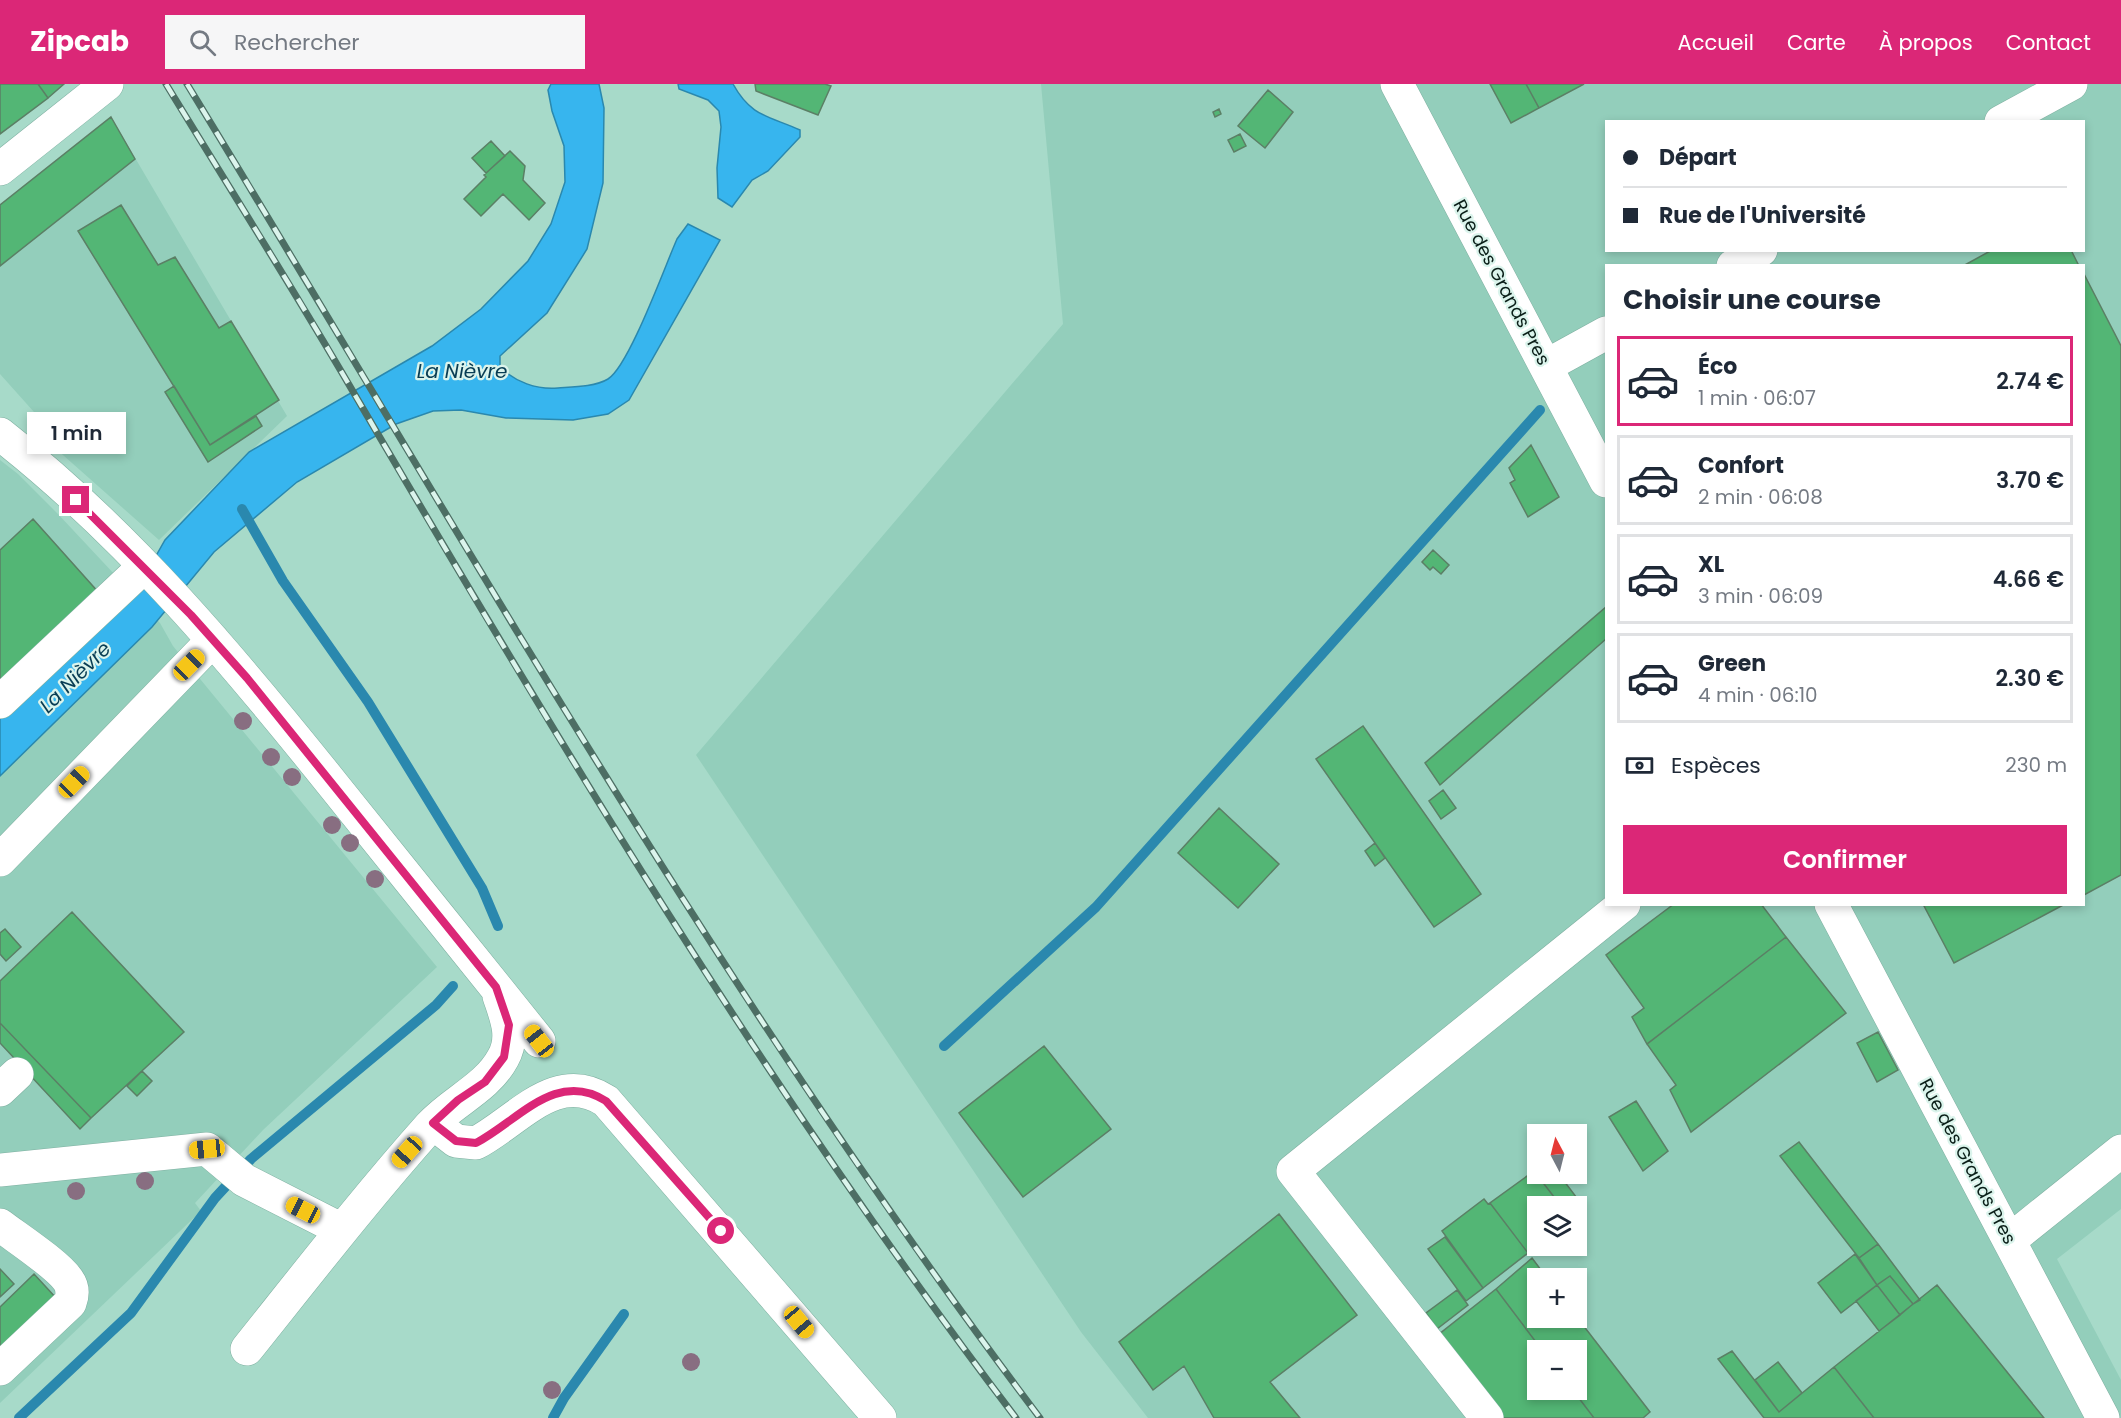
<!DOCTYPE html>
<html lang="fr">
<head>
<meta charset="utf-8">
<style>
  :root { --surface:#fff; --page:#f6f6f7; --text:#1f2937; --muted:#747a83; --line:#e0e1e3; --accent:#db2777 }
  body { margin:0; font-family:Poppins,sans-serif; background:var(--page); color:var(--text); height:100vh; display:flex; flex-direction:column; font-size:22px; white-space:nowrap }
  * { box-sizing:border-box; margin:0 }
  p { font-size:20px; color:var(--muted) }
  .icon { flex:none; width:33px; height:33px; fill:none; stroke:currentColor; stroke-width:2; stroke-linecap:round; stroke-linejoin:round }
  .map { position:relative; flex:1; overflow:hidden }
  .details { position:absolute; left:1605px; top:180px; width:480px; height:642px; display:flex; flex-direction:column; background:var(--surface); border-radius:0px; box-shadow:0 3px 9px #0003 }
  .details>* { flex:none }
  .hud { position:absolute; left:1605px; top:36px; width:480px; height:132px; border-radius:0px; box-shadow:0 3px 9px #0003; display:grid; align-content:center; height:132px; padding:0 18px; background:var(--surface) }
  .needle { width:39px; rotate:353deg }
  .controls { position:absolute; left:1527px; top:1040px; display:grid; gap:12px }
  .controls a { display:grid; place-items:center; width:60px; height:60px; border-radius:0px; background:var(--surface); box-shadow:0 3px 9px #0003; font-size:30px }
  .end { position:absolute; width:27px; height:27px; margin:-14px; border:8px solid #db2777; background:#fff; box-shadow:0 0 0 3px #fff }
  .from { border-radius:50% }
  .bubble { position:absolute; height:42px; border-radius:0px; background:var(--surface); box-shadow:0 3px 9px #0003; font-size:20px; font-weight:600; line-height:42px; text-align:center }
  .car { position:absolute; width:18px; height:36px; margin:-18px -9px; border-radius:8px; box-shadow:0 0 4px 2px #0007; background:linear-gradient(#f5c518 24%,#345 0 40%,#f5c518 0 76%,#345 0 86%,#f5c518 0) }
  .hud b { display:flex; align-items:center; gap:21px; height:57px; font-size:22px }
  .hud b+b { border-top:2px solid var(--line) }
  .hud i { width:15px; height:15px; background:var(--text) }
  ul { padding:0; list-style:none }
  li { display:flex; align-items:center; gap:18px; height:90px; margin:0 12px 9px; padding:0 6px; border:3px solid var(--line); border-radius:0px }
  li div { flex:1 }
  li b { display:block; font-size:22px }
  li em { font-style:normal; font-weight:600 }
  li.on { border-color:var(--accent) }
  li>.icon { width:54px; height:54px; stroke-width:1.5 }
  h2 { padding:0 18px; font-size:27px; line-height:72px }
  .pay { display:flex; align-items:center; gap:15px; height:66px; padding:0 18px; font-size:22px }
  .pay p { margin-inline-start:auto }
  .button { display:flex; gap:12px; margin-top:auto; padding:12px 18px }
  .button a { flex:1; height:69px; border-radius:0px; background:var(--accent); color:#fff; font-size:24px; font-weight:600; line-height:69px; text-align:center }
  header { display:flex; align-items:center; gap:36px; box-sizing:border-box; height:84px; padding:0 30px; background:var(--accent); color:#fff }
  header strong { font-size:28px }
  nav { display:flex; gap:33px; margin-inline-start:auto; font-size:21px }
  .search { width:420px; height:54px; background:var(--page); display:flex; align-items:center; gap:15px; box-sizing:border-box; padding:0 21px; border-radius:0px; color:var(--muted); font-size:22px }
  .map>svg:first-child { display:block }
  .built { fill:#93cebb; fill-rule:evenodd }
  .water { fill:#37b5ee; stroke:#2a88ae; stroke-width:1.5 }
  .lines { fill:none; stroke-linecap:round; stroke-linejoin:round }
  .stream { stroke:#2a88ae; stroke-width:10 }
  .building { fill:#53b675; stroke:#5b7f65; stroke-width:1.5 }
  .minor-casing { stroke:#7fb0a1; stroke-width:34 }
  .major-casing { stroke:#7fb0a1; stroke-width:34 }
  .minor { stroke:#fff; stroke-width:33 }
  .major { stroke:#fff; stroke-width:33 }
  .rail-casing { stroke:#4d6e64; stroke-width:7 }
  .rail { stroke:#dbf4ec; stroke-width:4.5; stroke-dasharray:14; stroke-linecap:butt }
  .tree { fill:#886e81 }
  .route { stroke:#db2777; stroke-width:8 }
  .labels { text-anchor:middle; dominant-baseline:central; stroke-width:4.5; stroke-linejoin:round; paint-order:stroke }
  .street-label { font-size:18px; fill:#0a1e18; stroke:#dbf4ec }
  .water-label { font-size:20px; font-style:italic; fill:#083d54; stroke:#dbf4ec }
</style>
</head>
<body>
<header>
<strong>Zipcab</strong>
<div class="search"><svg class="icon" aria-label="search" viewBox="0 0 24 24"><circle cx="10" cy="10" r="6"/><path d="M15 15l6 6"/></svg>Rechercher</div>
<nav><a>Accueil</a><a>Carte</a><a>À propos</a><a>Contact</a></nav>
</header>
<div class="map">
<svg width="2121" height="1334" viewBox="0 0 2121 1334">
  <rect width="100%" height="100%" fill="#a7dac9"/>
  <path class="built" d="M 1041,0 L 2121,0 L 2121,1125 L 2057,1175 L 2121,1296 L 2121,1334 L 1148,1334 L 1081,1248 L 696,671 L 1063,240 ZM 1606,38 L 2084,38 L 2084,166 L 1606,166 ZM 1606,182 L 2084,182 L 2084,820 L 1606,820 ZM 1538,1050 L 1576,1050 L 1576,1089 L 1538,1089 ZM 1538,1122 L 1576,1122 L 1576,1161 L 1538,1161 ZM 1538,1194 L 1576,1194 L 1576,1233 L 1538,1233 ZM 1538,1266 L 1576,1266 L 1576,1305 L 1538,1305 Z
    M 111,33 L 287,332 L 159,456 L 46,356 L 51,347 L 0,290 L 0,121 Z
    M 0,376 L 18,390 L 58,430 L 160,539 L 173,562 L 437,883 L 263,1046 L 195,1119 L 201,1127 L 0,1319 Z"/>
  <path class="water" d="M 551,0 L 599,0 L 604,24 L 603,99 L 587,165 L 547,229 L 500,272 L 500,283 C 515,298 537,306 558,304 C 573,303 595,303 608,295 C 629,282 665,182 677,155 L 688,140 L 720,156 L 629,316 L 608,330 L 573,336 L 506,334 L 461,326 L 433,327 L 396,340 L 297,398 L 214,468 L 152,543 L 0,692 L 0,634 L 132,514 L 165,456 L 249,368 L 432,262 L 481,225 L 528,177 L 551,140 L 565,98 L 564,62 L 552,27 L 548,6 Z
    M 678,0 L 733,0 C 751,33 769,32 800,46 L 800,53 L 768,87 L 752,96 L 732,123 L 718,114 L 717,84 L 721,43 L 719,27 L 708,16 L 679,5 Z"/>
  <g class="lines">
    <path class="stream" d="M 242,425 L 283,497 L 368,618 L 482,804 L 498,842
      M 944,962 L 1096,823 L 1540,326
      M 19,1334 L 131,1229 L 215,1114 L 251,1075 L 436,921 L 453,902
      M 553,1334 L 564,1314 L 624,1230"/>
  </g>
  <path class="building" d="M 0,0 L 38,0 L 48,14 L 0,50 Z
    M 38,0 L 64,0 L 48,14 Z
    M 755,0 L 825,0 L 831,2 L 818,31 L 756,7 Z
    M 1490,0 L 1526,0 L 1539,24 L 1511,39 Z
    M 1526,0 L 1584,0 L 1539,24 Z
    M 1268,6 L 1293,28 L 1265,64 L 1238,42 Z
    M 1219,25 L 1221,30 L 1215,33 L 1213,28 Z
    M 111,33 L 135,75 L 0,182 L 0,121 Z
    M 1240,50 L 1246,62 L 1234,68 L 1228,56 Z
    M 491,57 L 505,72 L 486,89 L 472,74 Z
    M 510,67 L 525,82 L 523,96 L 545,119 L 529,136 L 503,110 L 481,132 L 464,115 L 486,93 L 484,91 Z
    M 121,121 L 158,181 L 175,173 L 219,244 L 231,237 L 279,316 L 210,361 L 78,147 Z
    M 1992,166 L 2071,166 L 2079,182 L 1963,182 Z
    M 2084,190 L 2121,262 L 2121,791 L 2084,811 Z
    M 174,302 L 210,361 L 256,332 L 262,342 L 208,378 L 165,308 Z
    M 1531,361 L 1559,413 L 1528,433 L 1510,399 L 1515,396 L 1509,384 Z
    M 33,435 L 100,510 L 0,604 L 0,466 Z
    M 1433,466 L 1449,481 L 1441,490 L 1433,483 L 1430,486 L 1422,478 Z
    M 1606,523 L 1606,555 L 1440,701 L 1425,679 Z
    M 1363,642 L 1481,810 L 1434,843 L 1316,675 Z
    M 1443,706 L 1456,724 L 1441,735 L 1429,717 Z
    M 1219,724 L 1279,780 L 1238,824 L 1178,769 Z
    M 1375,759 L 1385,774 L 1375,782 L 1365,767 Z
    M 1674,820 L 1761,820 L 1786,853 L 1647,960 L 1632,933 L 1644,924 L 1606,871 Z
    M 1923,820 L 2065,820 L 1954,879 Z
    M 72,828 L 184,948 L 91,1034 L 0,939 L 0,897 Z
    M 5,845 L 21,863 L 6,877 L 0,870 L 0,849 Z
    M 1786,853 L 1846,929 L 1691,1048 L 1670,1006 L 1676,1001 L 1647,960 Z
    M 0,939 L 91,1034 L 80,1045 L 0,959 Z
    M 1878,948 L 1898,986 L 1877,998 L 1857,959 Z
    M 1044,962 L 1111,1045 L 1023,1113 L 959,1029 Z
    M 142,987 L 152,997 L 137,1012 L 127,1002 Z
    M 1636,1017 L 1668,1067 L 1643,1087 L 1609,1033 Z
    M 1799,1058 L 1878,1160 L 1859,1174 L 1780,1072 Z
    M 1538,1084 L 1538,1089 L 1558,1089 L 1586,1126 L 1576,1133 L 1576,1122 L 1561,1122 L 1534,1087 Z
    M 1534,1087 L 1561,1122 L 1538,1122 L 1539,1161 L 1528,1169 L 1490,1119 Z
    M 1484,1115 L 1488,1120 L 1490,1119 L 1528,1169 L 1483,1204 L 1442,1147 Z
    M 1279,1130 L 1357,1231 L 1270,1298 L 1300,1334 L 1214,1334 L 1184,1282 L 1153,1306 L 1119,1258 Z
    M 1445,1153 L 1483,1204 L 1466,1217 L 1428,1165 Z
    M 1878,1160 L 1920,1216 L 1913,1220 L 1890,1192 L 1877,1201 L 1859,1174 Z
    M 1855,1170 L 1877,1201 L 1841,1229 L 1818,1199 Z
    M 1532,1174 L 1547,1194 L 1538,1194 L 1538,1233 L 1576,1232 L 1650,1328 L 1643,1334 L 1594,1334 L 1572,1305 L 1576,1305 L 1576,1266 L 1542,1266 L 1496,1205 Z
    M 0,1185 L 14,1200 L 0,1213 Z
    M 34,1190 L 57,1215 L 0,1269 L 0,1223 Z
    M 1890,1192 L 1913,1220 L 1900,1231 L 1877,1201 Z
    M 1877,1201 L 1900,1231 L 1879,1247 L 1856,1217 Z
    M 1937,1201 L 2044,1334 L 1874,1334 L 1834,1283 Z
    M 1496,1205 L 1542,1266 L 1538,1266 L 1538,1305 L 1572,1305 L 1594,1334 L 1501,1334 L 1438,1251 Z
    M 1457,1206 L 1468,1221 L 1437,1245 L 1426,1229 Z
    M 1732,1267 L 1779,1328 L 1834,1283 L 1874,1334 L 1764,1334 L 1718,1275 Z
    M 1778,1278 L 1802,1309 L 1779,1328 L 1755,1296 Z"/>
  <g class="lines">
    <defs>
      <path id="minor" d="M 1397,0 L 1606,397
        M 2001,38 L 2071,0
        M 1733,182 L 1761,166
        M 1546,282 L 1606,249
        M 0,350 C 127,449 234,577 334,702 C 402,787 471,872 539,957
        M 0,618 L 135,491
        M 0,776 L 213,556
        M 1831,820 L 2103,1334
        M 0,1006 L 17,990
        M 433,1039 L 456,1057 L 476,1059 C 518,1037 556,984 606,1017 L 880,1334
        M 0,1086 L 207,1065 L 244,1096 L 342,1146
        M 0,1141 C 17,1154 57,1180 68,1196 C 73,1203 73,1211 70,1219 L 0,1285
        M 2010,1156 L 2121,1067
        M 247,1265 C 307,1190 366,1114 430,1042 C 453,1017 487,1004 503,974 C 515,953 506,933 499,912
        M 1487,1334 L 1293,1087 L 1624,820"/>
      <path id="major" d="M 0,85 L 107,0"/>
    </defs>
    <use href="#minor" class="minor-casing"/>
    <use href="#major" class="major-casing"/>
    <use href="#minor" class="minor"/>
    <use href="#major" class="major"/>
    <defs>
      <path id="rail" d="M 166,0 C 227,100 289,198 348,299 C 555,653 767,1007 1016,1334
        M 187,0 C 462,451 721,912 1040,1334"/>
    </defs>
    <use href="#rail" class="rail-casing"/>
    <use href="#rail" class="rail"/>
  </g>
  <g class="tree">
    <circle cx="243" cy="637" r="9"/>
    <circle cx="271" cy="673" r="9"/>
    <circle cx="292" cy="693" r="9"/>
    <circle cx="332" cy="741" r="9"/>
    <circle cx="350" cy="759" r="9"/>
    <circle cx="375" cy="795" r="9"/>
    <circle cx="145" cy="1097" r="9"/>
    <circle cx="76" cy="1107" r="9"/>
    <circle cx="691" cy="1278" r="9"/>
    <circle cx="552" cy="1306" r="9"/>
  </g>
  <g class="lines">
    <path class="route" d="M 76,416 L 191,531 L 247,594 L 496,903 L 509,941 L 504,973 L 485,998 L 458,1016 L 433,1039 L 456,1057 L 476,1059 C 518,1037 556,985 606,1017 L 721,1147"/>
  </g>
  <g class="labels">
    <g class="street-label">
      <text transform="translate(1502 198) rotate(62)">Rue des Grands Pres</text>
      <text transform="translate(1968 1077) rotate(62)">Rue des Grands Pres</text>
    </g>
    <g class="water-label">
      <text x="462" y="287">La Nièvre</text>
      <text transform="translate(75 593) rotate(-45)">La Nièvre</text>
    </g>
  </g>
</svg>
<div class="controls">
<a><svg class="needle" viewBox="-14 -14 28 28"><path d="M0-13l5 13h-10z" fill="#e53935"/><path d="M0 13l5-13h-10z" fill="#747a83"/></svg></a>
<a><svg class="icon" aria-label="layers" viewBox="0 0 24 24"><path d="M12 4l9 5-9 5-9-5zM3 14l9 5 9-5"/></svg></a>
<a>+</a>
<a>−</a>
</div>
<i class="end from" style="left:721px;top:1147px"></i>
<i class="end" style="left:76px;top:416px"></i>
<div class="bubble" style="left:27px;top:328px;width:99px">1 min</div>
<i class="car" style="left:189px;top:581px;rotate:45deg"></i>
<i class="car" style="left:74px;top:698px;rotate:44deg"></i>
<i class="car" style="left:539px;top:957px;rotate:322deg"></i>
<i class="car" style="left:207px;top:1065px;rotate:264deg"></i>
<i class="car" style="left:407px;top:1068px;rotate:222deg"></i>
<i class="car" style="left:303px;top:1126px;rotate:297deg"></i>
<i class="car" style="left:799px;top:1238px;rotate:140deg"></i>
<div class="hud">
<b><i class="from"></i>Départ</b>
<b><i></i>Rue de l'Université</b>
</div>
<section class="details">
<h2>Choisir une course</h2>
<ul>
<li class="on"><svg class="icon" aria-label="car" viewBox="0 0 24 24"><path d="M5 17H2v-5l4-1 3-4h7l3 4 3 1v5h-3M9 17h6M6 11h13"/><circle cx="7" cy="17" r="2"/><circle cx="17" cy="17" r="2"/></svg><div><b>Éco</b><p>1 min · 06:07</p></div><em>2.74 €</em></li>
<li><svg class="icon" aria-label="car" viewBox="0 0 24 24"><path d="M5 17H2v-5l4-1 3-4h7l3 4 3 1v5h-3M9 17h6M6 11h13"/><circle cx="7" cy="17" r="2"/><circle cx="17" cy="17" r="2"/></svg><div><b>Confort</b><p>2 min · 06:08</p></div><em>3.70 €</em></li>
<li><svg class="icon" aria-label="car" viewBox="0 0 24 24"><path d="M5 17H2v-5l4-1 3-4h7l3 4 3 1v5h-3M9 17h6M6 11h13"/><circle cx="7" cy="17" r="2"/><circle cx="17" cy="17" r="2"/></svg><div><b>XL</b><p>3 min · 06:09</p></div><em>4.66 €</em></li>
<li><svg class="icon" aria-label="car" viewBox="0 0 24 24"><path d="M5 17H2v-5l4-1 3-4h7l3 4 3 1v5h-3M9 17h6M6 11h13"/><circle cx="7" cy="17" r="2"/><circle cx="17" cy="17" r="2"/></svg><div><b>Green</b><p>4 min · 06:10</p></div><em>2.30 €</em></li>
</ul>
<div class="pay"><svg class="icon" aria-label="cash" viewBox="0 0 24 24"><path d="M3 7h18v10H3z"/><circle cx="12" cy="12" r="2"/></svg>Espèces<p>230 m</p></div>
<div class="button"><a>Confirmer</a></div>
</section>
</div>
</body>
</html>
